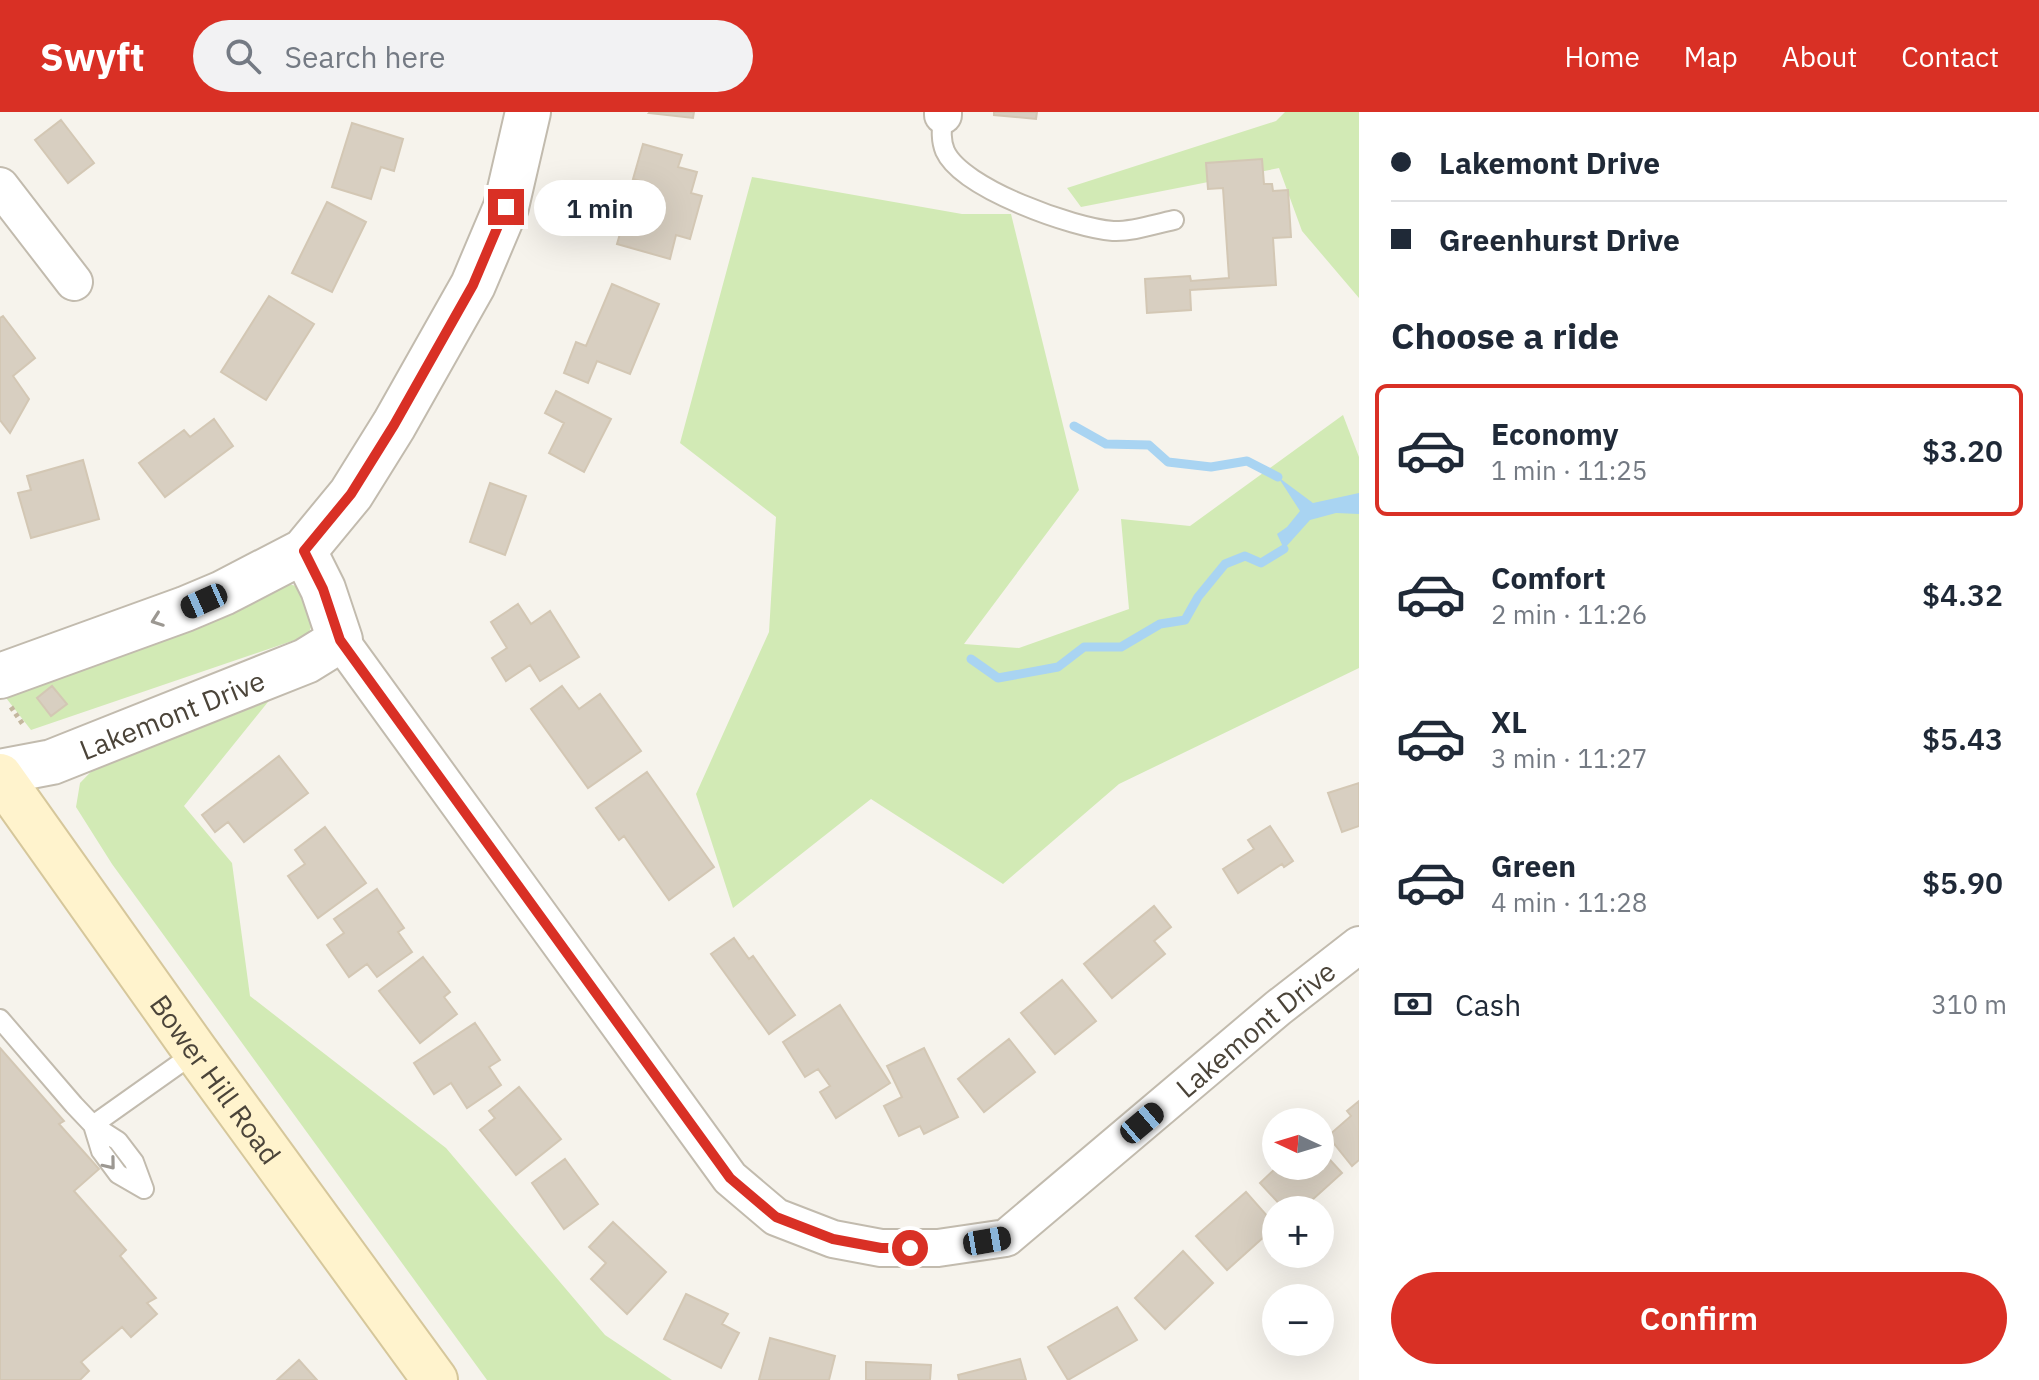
<!DOCTYPE html>
<html lang="en">
<head>
<meta charset="utf-8">
<style>
  :root { --surface:#fff; --page:#f2f2f3; --text:#1f2937; --muted:#747a83; --line:#e0e1e3; --accent:#d93025 }
  body { margin:0; font-family:"IBM Plex Sans",sans-serif; background:var(--page); color:var(--text); height:100vh; display:flex; flex-direction:column; font-size:30px; white-space:nowrap }
  * { box-sizing:border-box; margin:0 }
  p { font-size:26px; color:var(--muted) }
  .icon { flex:none; width:44px; height:44px; fill:none; stroke:currentColor; stroke-width:2; stroke-linecap:round; stroke-linejoin:round }
  .map { position:relative; flex:1; overflow:hidden }
  .panel { display:flex; flex-direction:column; background:var(--surface); width:680px }
  .panel>* { flex:none }
  .banner { display:grid; align-content:center; height:176px; padding:0 32px; background:var(--surface) }
  .needle { width:52px; rotate:274deg }
  .fabs { position:absolute; left:1262px; top:996px; display:grid; gap:16px }
  .fabs a { display:grid; place-items:center; width:72px; height:72px; border-radius:50%; background:var(--surface); box-shadow:0 8px 32px #0002; font-size:40px }
  .end { position:absolute; width:36px; height:36px; margin:-18px; border:10px solid #d93025; background:#fff; box-shadow:0 0 0 4px #fff }
  .from { border-radius:50% }
  .bubble { position:absolute; height:56px; border-radius:28px; background:var(--surface); box-shadow:0 8px 32px #0002; font-size:26px; font-weight:600; line-height:56px; text-align:center }
  .car { position:absolute; width:24px; height:48px; margin:-24px -12px; border-radius:10px; box-shadow:0 0 6px 2px #0007; background:linear-gradient(#222 24%,#8ab4d8 0 40%,#222 0 76%,#8ab4d8 0 86%,#222 0) }
  .banner b { display:flex; align-items:center; gap:28px; height:76px; font-size:30px }
  .banner b+b { border-top:2px solid var(--line) }
  .banner i { width:20px; height:20px; background:var(--text) }
  ul { padding:0; list-style:none }
  li { display:flex; align-items:center; gap:24px; height:132px; margin:0 16px 12px; padding:0 16px; border:4px solid transparent; border-radius:12px }
  li div { flex:1 }
  li b { display:block; font-size:30px }
  li em { font-style:normal; font-weight:600 }
  li.current { border-color:var(--accent) }
  li>.icon { width:72px; height:72px; stroke-width:1.5 }
  h2 { padding:0 32px; font-size:36px; line-height:96px }
  .pay { display:flex; align-items:center; gap:20px; height:88px; padding:0 32px; font-size:30px }
  .pay p { margin-inline-start:auto }
  .cta { display:flex; gap:16px; margin-top:auto; padding:16px 32px }
  .cta a { flex:1; height:92px; border-radius:48px; background:var(--accent); color:#fff; font-size:32px; font-weight:600; line-height:92px; text-align:center }
  header { display:flex; align-items:center; gap:48px; box-sizing:border-box; height:112px; padding:0 40px; background:var(--accent); color:#fff }
  header strong { font-size:38px }
  nav { display:flex; gap:44px; margin-inline-start:auto; font-size:28px }
  .search { width:560px; height:72px; background:var(--page); display:flex; align-items:center; gap:20px; box-sizing:border-box; padding:0 28px; border-radius:44px; color:var(--muted); font-size:30px }
  main { display:flex; flex:1; min-height:0 }
  .map>svg:first-child { display:block }
  .green { fill:#d2eab5 }
  .water { fill:#a9d4f2 }
  .lines { fill:none; stroke-linecap:round; stroke-linejoin:round }
  .stream { stroke:#a9d4f2; stroke-width:9 }
  .building { fill:#d8cfc1; stroke:#d3c7b4; stroke-width:2 }
  .service-casing { stroke:#c2bbae; stroke-width:22 }
  .minor-casing { stroke:#c2bbae; stroke-width:40 }
  .tertiary-casing { stroke:#c2bbae; stroke-width:48 }
  .secondary-casing { stroke:#d6c79b; stroke-width:48 }
  .path { stroke:#c4b79f; stroke-width:5; stroke-dasharray:4 4; stroke-linecap:butt }
  .service { stroke:#fff; stroke-width:18 }
  .minor { stroke:#fff; stroke-width:36 }
  .tertiary { stroke:#fff; stroke-width:44 }
  .secondary { stroke:#fff3cd; stroke-width:44 }
  .oneway { stroke:#9c9892 }
  .route { stroke:#d93025; stroke-width:10 }
  .labels { text-anchor:middle; dominant-baseline:central; stroke-width:6; stroke-linejoin:round; paint-order:stroke }
  .street-label { font-size:28px; fill:#4b4439; stroke:#fff }
</style>
</head>
<body>
<header>
<strong>Swyft</strong>
<div class="search"><svg class="icon" aria-label="search" viewBox="0 0 24 24"><circle cx="10" cy="10" r="6"/><path d="M15 15l6 6"/></svg>Search here</div>
<nav><a>Home</a><a>Map</a><a>About</a><a>Contact</a></nav>
</header>
<main>
<div class="map">
<svg width="1359" height="1268" viewBox="0 0 1359 1268">
  <rect width="100%" height="100%" fill="#f6f3ec"/>
  <path class="green" d="M 1285,0 L 1359,0 L 1359,186 L 1302,119 L 1279,56 L 1081,95 L 1067,76 L 1276,9 Z
    M 752,65 L 962,102 L 1011,102 L 1079,378 L 964,532 L 1019,536 L 1129,497 L 1121,407 L 1190,414 L 1343,303 L 1359,345 L 1359,556 L 1119,672 L 1003,772 L 871,687 L 733,796 L 696,682 L 769,520 L 776,405 L 680,331 Z
    M 286,471 L 299,475 L 314,508 L 309,520 L 298,527 L 31,618 L 3,582 Z
    M 276,580 L 184,694 L 232,751 L 250,884 L 446,1036 L 605,1223 L 672,1268 L 487,1268 L 112,752 L 76,695 L 80,671 L 116,634 Z"/>
  <path class="water" d="M 1278,365 L 1313,391 L 1359,381 L 1359,402 L 1336,401 L 1310,408 L 1284,437 L 1277,422 L 1287,415 L 1300,399 Z"/>
  <g class="lines">
    <path class="stream" d="M 1074,314 L 1106,332 L 1149,333 L 1168,350 L 1211,355 L 1247,349 L 1278,365
      M 971,547 L 998,566 L 1058,555 L 1084,535 L 1121,535 L 1160,512 L 1185,508 L 1198,485 L 1225,452 L 1245,444 L 1261,451 L 1284,437"/>
  </g>
  <path class="building" d="M 650,0 L 694,0 L 693,6 L 649,1 Z
    M 994,0 L 1037,0 L 1036,7 L 994,3 Z
    M 61,8 L 94,51 L 68,71 L 35,28 Z
    M 352,11 L 403,27 L 394,59 L 381,55 L 371,87 L 332,75 Z
    M 643,32 L 682,43 L 678,55 L 697,60 L 691,81 L 702,84 L 690,127 L 676,123 L 670,147 L 617,132 L 626,101 L 642,105 L 651,72 L 633,67 Z
    M 1262,47 L 1264,72 L 1272,72 L 1273,79 L 1288,78 L 1291,125 L 1273,126 L 1276,173 L 1190,178 L 1191,198 L 1147,201 L 1145,167 L 1190,164 L 1191,169 L 1229,166 L 1223,76 L 1208,77 L 1206,51 Z
    M 327,90 L 366,110 L 332,180 L 292,161 Z
    M 612,172 L 659,192 L 630,262 L 597,249 L 588,271 L 564,261 L 576,230 L 586,234 Z
    M 269,184 L 314,212 L 266,288 L 221,260 Z
    M 3,204 L 35,246 L 13,264 L 29,287 L 10,321 L 0,308 L 0,206 Z
    M 556,279 L 611,307 L 584,360 L 549,341 L 564,311 L 545,301 Z
    M 214,307 L 233,334 L 165,385 L 139,351 L 184,318 L 190,325 Z
    M 83,348 L 99,407 L 31,426 L 18,381 L 31,378 L 27,364 Z
    M 490,371 L 526,384 L 505,443 L 470,430 Z
    M 518,492 L 531,512 L 550,499 L 579,545 L 540,569 L 530,553 L 506,569 L 492,546 L 507,536 L 491,510 Z
    M 52,574 L 67,592 L 51,604 L 37,586 Z
    M 562,574 L 579,597 L 600,582 L 641,639 L 588,676 L 531,597 Z
    M 279,644 L 308,681 L 244,730 L 228,710 L 215,720 L 202,703 Z
    M 647,660 L 714,755 L 669,788 L 624,724 L 619,728 L 596,696 Z
    M 1359,671 L 1359,714 L 1342,720 L 1328,681 Z
    M 1270,714 L 1293,749 L 1284,755 L 1282,752 L 1238,781 L 1223,757 L 1254,737 L 1248,728 Z
    M 325,715 L 366,771 L 318,806 L 288,764 L 305,752 L 295,738 Z
    M 377,777 L 404,816 L 398,820 L 412,840 L 377,865 L 367,852 L 349,865 L 327,833 L 344,821 L 334,807 Z
    M 1154,794 L 1171,815 L 1154,829 L 1165,842 L 1112,886 L 1084,852 Z
    M 734,826 L 749,847 L 753,844 L 795,903 L 769,922 L 711,842 Z
    M 423,845 L 450,880 L 444,885 L 457,902 L 420,931 L 379,879 Z
    M 1062,868 L 1096,909 L 1055,942 L 1021,901 Z
    M 840,893 L 890,971 L 836,1006 L 820,980 L 830,974 L 818,957 L 805,965 L 783,930 Z
    M 475,911 L 500,948 L 489,955 L 501,973 L 467,996 L 451,971 L 434,982 L 414,951 Z
    M 1009,927 L 1035,960 L 984,1000 L 958,967 Z
    M 0,936 L 64,1009 L 59,1012 L 99,1057 L 74,1079 L 126,1138 L 120,1144 L 156,1186 L 147,1191 L 157,1202 L 131,1225 L 122,1215 L 81,1250 L 89,1259 L 80,1268 L 0,1268 Z
    M 924,936 L 958,1005 L 924,1022 L 920,1014 L 899,1024 L 884,994 L 902,985 L 887,954 Z
    M 519,975 L 561,1027 L 516,1063 L 480,1018 L 495,1006 L 489,999 Z
    M 1359,989 L 1359,1048 L 1352,1054 L 1328,1024 L 1351,1004 L 1347,999 Z
    M 1320,1037 L 1342,1061 L 1301,1098 L 1285,1098 L 1260,1071 L 1278,1054 L 1320,1054 Z
    M 565,1047 L 598,1092 L 564,1117 L 532,1071 Z
    M 1246,1080 L 1276,1114 L 1227,1158 L 1196,1124 Z
    M 613,1110 L 666,1160 L 627,1202 L 591,1167 L 606,1151 L 589,1135 Z
    M 1183,1139 L 1213,1171 L 1165,1217 L 1135,1186 Z
    M 686,1182 L 728,1202 L 722,1212 L 739,1221 L 721,1256 L 664,1227 Z
    M 1117,1195 L 1137,1228 L 1068,1268 L 1048,1235 Z
    M 770,1226 L 835,1244 L 829,1268 L 759,1268 Z
    M 1020,1247 L 1026,1268 L 959,1268 L 958,1263 Z
    M 299,1248 L 317,1268 L 277,1268 Z
    M 866,1250 L 931,1253 L 930,1268 L 866,1268 Z"/>
  <g class="lines">
    <defs>
      <path id="service" d="M 943,3 C 942,15 940,27 945,39 C 962,77 1074,116 1113,119 C 1132,120 1155,112 1174,108
        M 0,907 L 74,993 L 93,1013 L 118,1029 L 134,1050 L 144,1077
        M 93,1013 L 196,940
        M 93,1013 L 101,1039 L 118,1062 L 144,1077"/>
      <g id="minor">
        <path d="M 943,3 L 943,0"/>
        <path d="M 0,74 L 74,170"/>
        <path id="s1" d="M 340,528 L 730,1066 L 776,1105 L 833,1127 L 881,1136 L 938,1136 L 1006,1126 L 1278,896 L 1359,833"/>
      </g>
      <g id="tertiary">
        <path d="M 0,564 L 185,497 L 223,481 L 304,439 L 351,382 L 394,313 L 473,173 L 506,95 L 528,0"/>
        <path id="s2" d="M 0,660 L 52,650 L 306,549 L 340,528 L 323,477 L 304,439"/>
      </g>
      <g id="secondary">
        <path id="s3" d="M 0,664 L 196,940 L 435,1268"/>
      </g>
    </defs>
    <use href="#service" class="service-casing"/>
    <use href="#minor" class="minor-casing"/>
    <use href="#tertiary" class="tertiary-casing"/>
    <use href="#secondary" class="secondary-casing"/>
    <path class="path" d="M 11,595 L 24,614"/>
    <use href="#service" class="service"/>
    <use href="#minor" class="minor"/>
    <use href="#tertiary" class="tertiary"/>
    <use href="#secondary" class="secondary"/>
  </g>
  <defs><path id="oneway-chevron" d="M-2-3.5L2.5 0L-2 3.5" fill="none" stroke-width="1.6" stroke-linecap="round" stroke-linejoin="round" transform="scale(2)"/></defs>
  <g class="oneway">
    <use href="#oneway-chevron" transform="translate(157 508) rotate(160)"/>
    <use href="#oneway-chevron" transform="translate(110 1052) rotate(51)"/>
  </g>
  <g class="lines">
    <path class="route" d="M 506,95 L 473,173 L 394,313 L 351,382 L 304,439 L 323,477 L 340,528 L 730,1066 L 776,1105 L 833,1127 L 881,1136 L 910,1136"/>
  </g>
  <g class="labels">
    <g class="street-label">
      <text stroke="none"><textPath href="#s2" startOffset="182">Lakemont Drive</textPath></text>
      <text stroke="none"><textPath href="#s1" startOffset="1286">Lakemont Drive</textPath></text>
      <text stroke="none"><textPath href="#s3" startOffset="372">Bower Hill Road</textPath></text>
    </g>
  </g>
</svg>
<div class="fabs">
<a><svg class="needle" viewBox="-14 -14 28 28"><path d="M0-13l5 13h-10z" fill="#e53935"/><path d="M0 13l5-13h-10z" fill="#747a83"/></svg></a>
<a>+</a>
<a>−</a>
</div>
<i class="end from" style="left:910px;top:1136px"></i>
<i class="end" style="left:506px;top:95px"></i>
<div class="bubble" style="left:534px;top:68px;width:132px">1 min</div>
<i class="car" style="left:204px;top:489px;rotate:246deg"></i>
<i class="car" style="left:1142px;top:1011px;rotate:50deg"></i>
<i class="car" style="left:987px;top:1129px;rotate:80deg"></i>
</div>
<section class="panel">
<div class="banner">
<b><i class="from"></i>Lakemont Drive</b>
<b><i></i>Greenhurst Drive</b>
</div>
<h2>Choose a ride</h2>
<ul>
<li class="current"><svg class="icon" aria-label="car" viewBox="0 0 24 24"><path d="M5 17H2v-5l4-1 3-4h7l3 4 3 1v5h-3M9 17h6M6 11h13"/><circle cx="7" cy="17" r="2"/><circle cx="17" cy="17" r="2"/></svg><div><b>Economy</b><p>1 min · 11:25</p></div><em>$3.20</em></li>
<li><svg class="icon" aria-label="car" viewBox="0 0 24 24"><path d="M5 17H2v-5l4-1 3-4h7l3 4 3 1v5h-3M9 17h6M6 11h13"/><circle cx="7" cy="17" r="2"/><circle cx="17" cy="17" r="2"/></svg><div><b>Comfort</b><p>2 min · 11:26</p></div><em>$4.32</em></li>
<li><svg class="icon" aria-label="car" viewBox="0 0 24 24"><path d="M5 17H2v-5l4-1 3-4h7l3 4 3 1v5h-3M9 17h6M6 11h13"/><circle cx="7" cy="17" r="2"/><circle cx="17" cy="17" r="2"/></svg><div><b>XL</b><p>3 min · 11:27</p></div><em>$5.43</em></li>
<li><svg class="icon" aria-label="car" viewBox="0 0 24 24"><path d="M5 17H2v-5l4-1 3-4h7l3 4 3 1v5h-3M9 17h6M6 11h13"/><circle cx="7" cy="17" r="2"/><circle cx="17" cy="17" r="2"/></svg><div><b>Green</b><p>4 min · 11:28</p></div><em>$5.90</em></li>
</ul>
<div class="pay"><svg class="icon" aria-label="cash" viewBox="0 0 24 24"><path d="M3 7h18v10H3z"/><circle cx="12" cy="12" r="2"/></svg>Cash<p>310 m</p></div>
<div class="cta"><a>Confirm</a></div>
</section>
</main>
</body>
</html>
